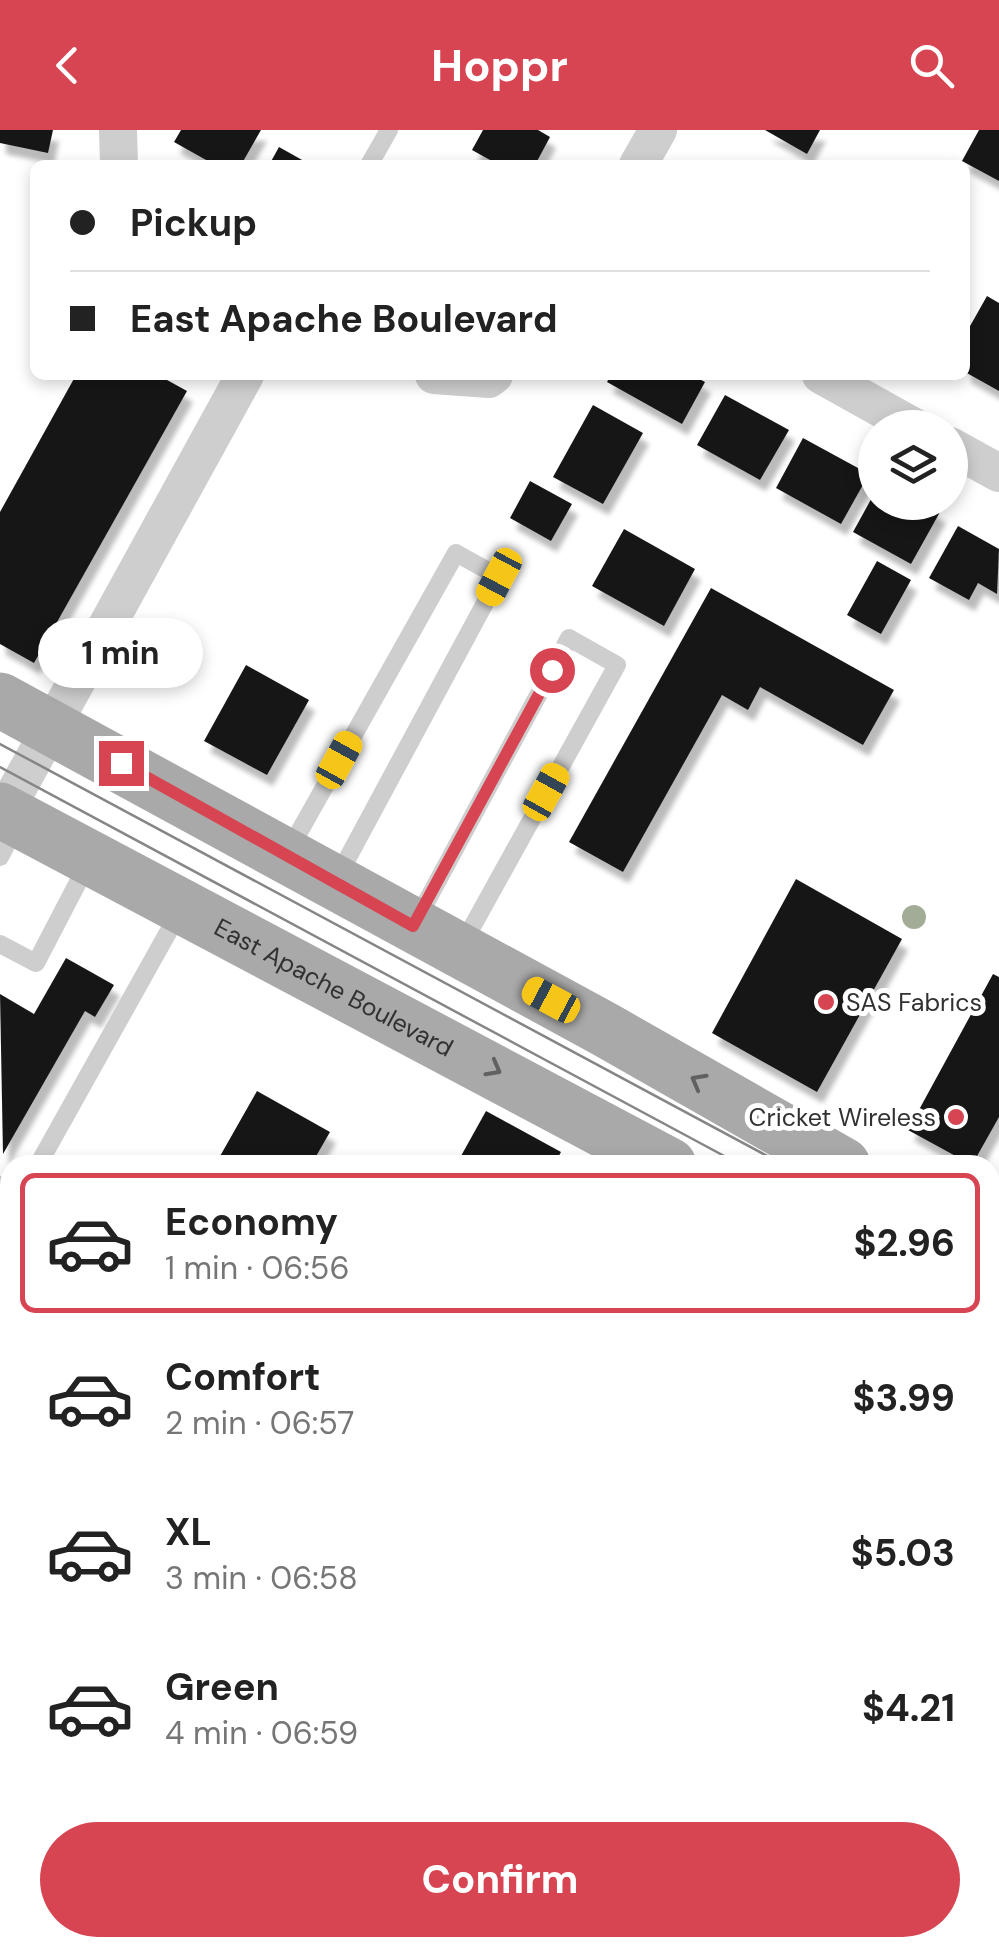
<!DOCTYPE html>
<html lang="en">
<head>
<meta charset="utf-8">
<style>
  :root { --surface:#fff; --page:#f2f2f2; --text:#222; --muted:#767676; --line:#e0e0e0; --accent:#d74452 }
  body { margin:0; font-family:"DM Sans",sans-serif; background:var(--page); color:var(--text); height:100vh; display:flex; flex-direction:column; font-size:38px; white-space:nowrap }
  * { box-sizing:border-box; margin:0 }
  p { font-size:32px; color:var(--muted) }
  .icon { flex:none; width:55px; height:55px; fill:none; stroke:currentColor; stroke-width:2; stroke-linecap:round; stroke-linejoin:round }
  .map { position:relative; flex:1; overflow:hidden }
  .side { position:absolute; left:0px; top:1025px; width:1000px; height:802px; display:flex; flex-direction:column; background:var(--surface); border-radius:30px 30px 0 0; box-shadow:0 5px 15px #0003 }
  .side>* { flex:none }
  .top-card { position:absolute; left:30px; top:30px; width:940px; height:220px; border-radius:15px; box-shadow:0 5px 15px #0003; display:grid; align-content:center; height:220px; padding:0 40px; background:var(--surface) }
  .buttons { position:absolute; left:858px; top:280px; display:grid; gap:20px }
  .buttons a { display:grid; place-items:center; width:110px; height:110px; border-radius:50%; background:var(--surface); box-shadow:0 5px 15px #0003; font-size:50px }
  .end { position:absolute; width:45px; height:45px; margin:-22px; border:12px solid #d74452; background:#fff; box-shadow:0 0 0 5px #fff }
  .from { border-radius:50% }
  .bubble { position:absolute; height:70px; border-radius:35px; background:var(--surface); box-shadow:0 5px 15px #0003; font-size:32px; font-weight:700; line-height:70px; text-align:center }
  .car { position:absolute; width:30px; height:60px; margin:-30px -15px; border-radius:12px; box-shadow:0 0 8px 2px #0007; background:linear-gradient(#f5c518 24%,#345 0 40%,#f5c518 0 76%,#345 0 86%,#f5c518 0) }
  .top-card b { display:flex; align-items:center; gap:35px; height:95px; font-size:38px }
  .top-card b+b { border-top:2px solid var(--line) }
  .top-card i { width:25px; height:25px; background:var(--text) }
  ul { padding:18px 0 0; list-style:none }
  li { display:flex; align-items:center; gap:30px; height:140px; margin:0 20px 15px; padding:0 20px; border:5px solid transparent; border-radius:15px }
  li div { flex:1 }
  li b { display:block; font-size:38px }
  li em { font-style:normal; font-weight:700 }
  li.current { border-color:var(--accent) }
  li>.icon { width:90px; height:90px; stroke-width:1.5 }
  .primary-button { display:flex; gap:20px; margin-top:auto; padding:20px 40px }
  .primary-button a { flex:1; height:115px; border-radius:60px; background:var(--accent); color:#fff; font-size:40px; font-weight:700; line-height:115px; text-align:center }
  header { display:flex; justify-content:space-between; align-items:center; height:130px; padding:0 40px; background:var(--accent); color:#fff; font-size:45px; font-weight:700 }
  .map>svg:first-child { display:block }
  .building { fill:#181818; filter:url(#shadow) }
  .lines { fill:none; stroke-linecap:round; stroke-linejoin:round }
  .service { stroke:#cecece; stroke-width:18 }
  .minor { stroke:#cecece; stroke-width:38 }
  .primary { stroke:#a9a9a9; stroke-width:55 }
  .tram { stroke:#868686; stroke-width:2.5 }
  .tree { fill:#a2ac96 }
  .oneway { stroke:#616161 }
  .route { stroke:#d74452; stroke-width:12 }
  .poi-dot { fill:#d74452; stroke:#fff; stroke-width:4 }
  .labels { text-anchor:middle; dominant-baseline:central; stroke-width:10; stroke-linejoin:round; paint-order:stroke }
  .street-label { font-size:25px; fill:#313131; stroke:#fff }
  .poi-label { font-size:25px; fill:#313131; stroke:#fff; text-anchor:start }
</style>
</head>
<body>
<header><svg class="icon" aria-label="back" viewBox="0 0 24 24"><path d="M15 5l-7 7 7 7"/></svg>Hoppr<svg class="icon" aria-label="search" viewBox="0 0 24 24"><circle cx="10" cy="10" r="6"/><path d="M15 15l6 6"/></svg></header>
<div class="map">
<svg width="999" height="1826" viewBox="0 0 999 1826">
  <defs>
    <filter id="shadow"><feDropShadow dx="6" dy="11" stdDeviation="2.5" flood-color="#0004"/></filter>
  </defs>
  <rect width="100%" height="100%" fill="#fff"/>
  <path class="building" d="M 0,0 L 53,0 L 48,23 L 0,13 Z
    M 181,0 L 261,0 L 241,35 L 215,35 L 174,12 Z
    M 483,0 L 538,0 L 550,7 L 535,35 L 499,35 L 472,20 Z
    M 765,0 L 820,0 L 807,24 Z
    M 979,0 L 999,0 L 999,51 L 962,31 Z
    M 279,17 L 311,35 L 269,35 Z
    M 987,166 L 999,173 L 999,261 L 965,242 L 965,205 Z
    M 76,245 L 158,245 L 187,261 L 34,533 L 0,514 L 0,382 Z
    M 611,245 L 692,245 L 705,252 L 682,294 L 607,252 Z
    M 725,265 L 789,300 L 760,350 L 697,315 Z
    M 593,275 L 643,303 L 603,374 L 553,347 Z
    M 803,308 L 869,344 L 841,394 L 776,358 Z
    M 530,351 L 572,374 L 551,411 L 510,388 Z
    M 875,362 L 875,372 L 922,372 L 940,382 L 911,434 L 853,402 Z
    M 958,396 L 999,419 L 997,464 L 978,453 L 969,470 L 929,448 Z
    M 624,399 L 695,439 L 664,496 L 592,456 Z
    M 877,431 L 911,450 L 881,504 L 847,485 Z
    M 711,458 L 894,560 L 863,615 L 760,557 L 748,580 L 722,565 L 623,742 L 569,712 Z
    M 246,535 L 309,570 L 267,645 L 204,611 Z
    M 796,749 L 902,809 L 817,962 L 712,903 Z
    M 66,828 L 114,855 L 95,887 L 85,881 L 3,1024 L 0,864 L 34,884 Z
    M 993,844 L 999,847 L 999,987 L 972,1035 L 908,1000 Z
    M 257,961 L 330,1002 L 311,1035 L 215,1035 Z
    M 486,981 L 561,1022 L 554,1035 L 456,1035 Z
    M 4,1086 L 10,1089 L 10,1137 L 0,1131 Z
    M 0,1167 L 10,1172 L 10,1229 L 0,1247 Z
    M 6,1783 L 10,1786 L 10,1818 L 54,1818 L 49,1826 L 0,1826 L 0,1793 Z
    M 461,1818 L 561,1818 L 557,1826 L 456,1826 Z
    M 839,1818 L 914,1818 L 910,1826 L 854,1826 Z"/>
  <g class="lines">
    <path class="service" d="M 369,35 L 389,0
      M 289,720 L 456,423 L 499,447 L 338,746
      M 0,727 L 16,696
      M 416,791 L 569,508 L 617,535 L 461,817
      M 0,814 L 36,833 L 88,733
      M 38,1035 L 180,781
      M 0,1055 L 10,1061
      M 0,1652 L 10,1657"/>
    <path class="minor" d="M 118,0 L 119,35
      M 638,35 L 658,0
      M 434,245 L 489,249 L 494,245
      M 821,245 L 916,298
      M 950,316 L 999,343
      M 4,683 L 245,245
      M 0,1358 L 10,1364
      M 334,1826 L 339,1818"/>
    <g class="primary">
      <path d="M 0,570 L 606,900 L 843,1035"/>
      <path id="s1" d="M 0,680 L 669,1035"/>
      <path d="M 990,1122 L 999,1128"/>
      <path d="M 990,1234 L 999,1241"/>
    </g>
    <path class="tram" d="M 0,614 L 784,1035
      M 0,637 L 741,1035
      M 990,1158 L 999,1163
      M 990,1187 L 999,1193"/>
  </g>
  <circle class="tree" cx="914" cy="787" r="12"/>
  <defs><path id="oneway-chevron" d="M-2-3.5L2.5 0L-2 3.5" fill="none" stroke-width="1.6" stroke-linecap="round" stroke-linejoin="round" transform="scale(2.5)"/></defs>
  <g class="oneway">
    <use href="#oneway-chevron" transform="translate(494 939) rotate(29)"/>
    <use href="#oneway-chevron" transform="translate(698 951) rotate(-151)"/>
  </g>
  <g class="lines">
    <path class="route" d="M 121,633 L 413,796 L 552,540"/>
  </g>
  <g class="poi-dot">
    <circle cx="826" cy="872" r="10"/>
    <circle cx="956" cy="987" r="10"/>
  </g>
  <g class="labels">
    <g class="street-label">
      <text stroke="none"><textPath href="#s1" startOffset="378">East Apache Boulevard</textPath></text>
    </g>
    <g class="poi-label">
      <text x="846" y="872">SAS Fabrics</text>
      <text x="936" y="987" text-anchor="end">Cricket Wireless</text>
    </g>
  </g>
</svg>
<div class="buttons">
<a><svg class="icon" aria-label="layers" viewBox="0 0 24 24"><path d="M12 4l9 5-9 5-9-5zM3 14l9 5 9-5"/></svg></a>
</div>
<i class="end from" style="left:552px;top:540px"></i>
<i class="end" style="left:121px;top:633px"></i>
<div class="bubble" style="left:38px;top:488px;width:165px">1 min</div>
<i class="car" style="left:499px;top:447px;rotate:208deg"></i>
<i class="car" style="left:339px;top:630px;rotate:29deg"></i>
<i class="car" style="left:546px;top:662px;rotate:29deg"></i>
<i class="car" style="left:551px;top:870px;rotate:298deg"></i>
<div class="top-card">
<b><i class="from"></i>Pickup</b>
<b><i></i>East Apache Boulevard</b>
</div>
<section class="side">
<ul>
<li class="current"><svg class="icon" aria-label="car" viewBox="0 0 24 24"><path d="M5 17H2v-5l4-1 3-4h7l3 4 3 1v5h-3M9 17h6M6 11h13"/><circle cx="7" cy="17" r="2"/><circle cx="17" cy="17" r="2"/></svg><div><b>Economy</b><p>1 min · 06:56</p></div><em>$2.96</em></li>
<li><svg class="icon" aria-label="car" viewBox="0 0 24 24"><path d="M5 17H2v-5l4-1 3-4h7l3 4 3 1v5h-3M9 17h6M6 11h13"/><circle cx="7" cy="17" r="2"/><circle cx="17" cy="17" r="2"/></svg><div><b>Comfort</b><p>2 min · 06:57</p></div><em>$3.99</em></li>
<li><svg class="icon" aria-label="car" viewBox="0 0 24 24"><path d="M5 17H2v-5l4-1 3-4h7l3 4 3 1v5h-3M9 17h6M6 11h13"/><circle cx="7" cy="17" r="2"/><circle cx="17" cy="17" r="2"/></svg><div><b>XL</b><p>3 min · 06:58</p></div><em>$5.03</em></li>
<li><svg class="icon" aria-label="car" viewBox="0 0 24 24"><path d="M5 17H2v-5l4-1 3-4h7l3 4 3 1v5h-3M9 17h6M6 11h13"/><circle cx="7" cy="17" r="2"/><circle cx="17" cy="17" r="2"/></svg><div><b>Green</b><p>4 min · 06:59</p></div><em>$4.21</em></li>
</ul>
<div class="primary-button"><a>Confirm</a></div>
</section>
</div>
</body>
</html>
